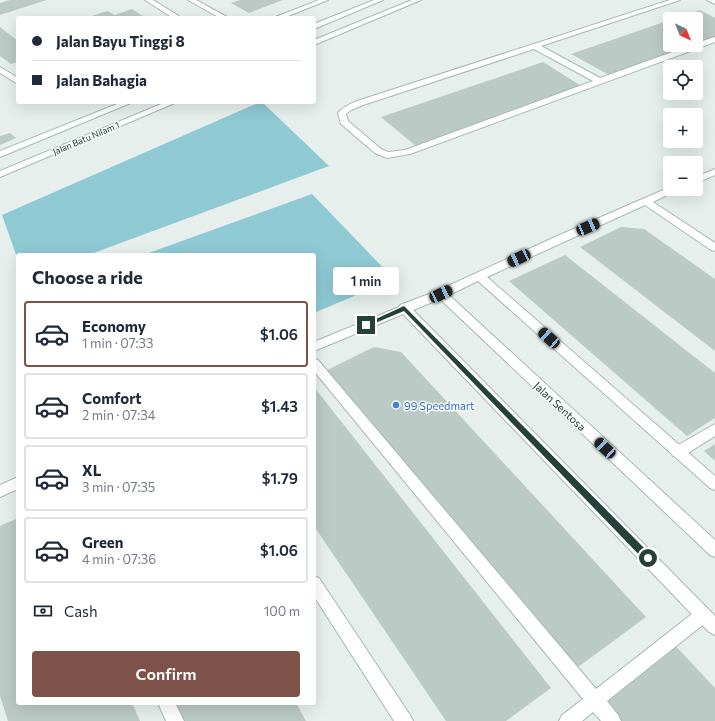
<!DOCTYPE html>
<html lang="en">
<head>
<meta charset="utf-8">
<style>
  :root { --surface:#fff; --page:#f6f6f7; --text:#1f2937; --muted:#747a83; --line:#e0e1e3; --accent:#7f5249 }
  body { margin:0; font-family:Commissioner,sans-serif; background:var(--page); color:var(--text); height:100vh; display:flex; flex-direction:column; font-size:15px; white-space:nowrap }
  * { box-sizing:border-box; margin:0 }
  p { font-size:13px; color:var(--muted) }
  .icon { flex:none; width:22px; height:22px; fill:none; stroke:currentColor; stroke-width:2; stroke-linecap:round; stroke-linejoin:round }
  .map { position:relative; flex:1; overflow:hidden }
  .panel { position:absolute; left:16px; top:253px; width:300px; height:452px; display:flex; flex-direction:column; background:var(--surface); border-radius:4px; box-shadow:0 4px 16px #0002 }
  .panel>* { flex:none }
  .banner { position:absolute; left:16px; top:16px; width:300px; height:88px; border-radius:4px; box-shadow:0 4px 16px #0002; display:grid; align-content:center; height:88px; padding:0 16px; background:var(--surface) }
  .needle { width:26px; rotate:137deg }
  .tools { position:absolute; left:663px; top:12px; display:grid; gap:8px }
  .tools a { display:grid; place-items:center; width:40px; height:40px; border-radius:4px; background:var(--surface); box-shadow:0 4px 16px #0002; font-size:20px }
  .end { position:absolute; width:18px; height:18px; margin:-9px; border:5px solid #24423a; background:#fff; box-shadow:0 0 0 2px #fff }
  .from { border-radius:50% }
  .bubble { position:absolute; height:28px; border-radius:4px; background:var(--surface); box-shadow:0 4px 16px #0002; font-size:13px; font-weight:600; line-height:28px; text-align:center }
  .car { position:absolute; width:12px; height:24px; margin:-12px -6px; border-radius:5px; box-shadow:0 0 3px 1px #0007; background:linear-gradient(#222 24%,#8ab4d8 0 40%,#222 0 76%,#8ab4d8 0 86%,#222 0) }
  .banner b { display:flex; align-items:center; gap:14px; height:38px; font-size:15px }
  .banner b+b { border-top:1px solid var(--line) }
  .banner i { width:10px; height:10px; background:var(--text) }
  ul { padding:0; list-style:none }
  li { display:flex; align-items:center; gap:12px; height:66px; margin:0 8px 6px; padding:0 8px; border:2px solid var(--line); border-radius:4px }
  li div { flex:1 }
  li b { display:block; font-size:15px }
  li em { font-style:normal; font-weight:600 }
  li.current { border-color:var(--accent) }
  li>.icon { width:36px; height:36px; stroke-width:1.5 }
  h2 { padding:0 16px; font-size:18px; line-height:48px }
  .pay { display:flex; align-items:center; gap:10px; height:44px; padding:0 16px; font-size:15px }
  .pay p { margin-inline-start:auto }
  .primary-button { display:flex; gap:8px; margin-top:auto; padding:8px 16px }
  .primary-button a { flex:1; height:46px; border-radius:4px; background:var(--accent); color:#fff; font-size:16px; font-weight:600; line-height:46px; text-align:center }
  .map>svg:first-child { display:block }
  .water { fill:#8ec9d4 }
  .building { fill:#bbcac4 }
  .lines { fill:none; stroke-linecap:round; stroke-linejoin:round }
  .lane-casing { stroke:#a8b8b2; stroke-width:2 }
  .street-casing { stroke:#a8b8b2; stroke-width:2 }
  .secondary-casing { stroke:#a4bbb3; stroke-width:2 }
  .lane { fill:#fff; fill-rule:evenodd }
  .street { fill:#fff; fill-rule:evenodd }
  .secondary { fill:#fff; fill-rule:evenodd }
  .route { fill:#24423a }
  .shop-dot { fill:#3f7fe0; stroke:#f7fbf9; stroke-width:1.5 }
  .labels { text-anchor:middle; dominant-baseline:central; stroke-width:3; stroke-linejoin:round; paint-order:stroke }
  .far-street-label { font-size:9px; fill:#24423a; stroke:#f7fbf9 }
  .shop-label { font-size:11px; fill:#366cbe; stroke:#f7fbf9; text-anchor:start }
  .street-label { font-size:11px; fill:#24423a; stroke:#f7fbf9 }
</style>
</head>
<body>
<div class="map">
<svg width="715" height="721" viewBox="0 0 715 721">
  <rect width="100%" height="100%" fill="#e6efeb"/>
  <path class="water" d="M 260,102 L 262,102 L 329,166 L 88,255 L 18,255 L 18,260 L 2,215 Z
    M 312,194 L 394,279 L 314,313 L 314,255 L 143,255 Z"/>
  <path class="building" d="M 10,0 L 47,0 L 0,15 L 0,3 Z
    M 240,0 L 283,0 L 249,13 L 231,3 Z
    M 132,9 L 146,18 L 86,18 L 107,11 L 115,15 Z
    M 700,10 L 715,18 L 715,37 L 696,44 L 696,19 L 675,19 Z
    M 670,20 L 670,45 L 692,45 L 609,75 L 571,54 Z
    M 0,27 L 18,41 L 18,62 L 11,64 L 0,56 Z
    M 543,62 L 583,87 L 417,147 L 381,117 Z
    M 10,133 L 16,138 L 0,145 L 0,136 Z
    M 621,227 L 644,229 L 715,279 L 715,351 L 580,247 Z
    M 565,255 L 715,373 L 715,418 L 687,436 L 509,281 Z
    M 374,347 L 401,352 L 646,617 L 570,673 L 325,371 Z
    M 314,387 L 551,688 L 506,721 L 446,721 L 314,526 Z
    M 715,444 L 715,461 L 704,451 Z
    M 18,518 L 18,703 L 132,703 L 140,721 L 8,721 L 0,696 L 0,526 Z
    M 670,640 L 715,688 L 715,721 L 613,721 L 595,698 Z
    M 171,703 L 296,703 L 306,721 L 179,721 Z"/>
  <g class="lines">
    <defs>
      <path id="lane" d="M 145,0 L 153,0 L 182,18 L 173,18 Z
        M 670,0 L 680,0 L 541,46 L 600,78 L 692,45 L 696,45 L 696,43 L 715,37 L 715,42 L 410,154 L 387,158 L 375,153 L 341,124 L 338,113 C 343,107 350,104 357,101 ZM 534,49 L 593,81 L 405,150 L 388,152 L 381,149 L 348,121 L 346,114 L 351,110 L 363,105 Z
        M 707,0 L 715,0 L 715,4 Z
        M 0,67 L 18,78 L 18,84 L 0,73 Z
        M 314,359 L 318,360 L 596,689 L 697,610 L 703,607 L 709,610 L 711,615 L 709,620 L 607,701 L 618,715 L 621,721 L 601,721 L 593,712 L 582,721 L 559,721 L 562,715 L 583,699 L 314,371 Z
        M 715,424 L 715,436 L 683,456 L 678,457 L 673,456 L 671,452 L 673,448 Z
        M 158,703 L 175,703 L 184,721 L 166,721 Z"/>
      <path id="street" d="M 188,0 L 196,0 L 229,18 L 220,18 Z
        M 319,0 L 328,0 L 283,18 L 273,18 Z
        M 715,169 L 715,175 L 696,183 L 696,177 Z
        M 670,187 L 670,189 L 679,189 L 653,202 L 715,243 L 715,251 L 711,250 L 645,205 L 487,277 L 715,476 L 715,490 L 710,488 L 478,281 L 449,295 L 715,540 L 715,557 L 710,555 L 440,299 L 413,310 L 715,616 L 715,635 L 709,632 L 403,314 L 314,351 L 314,342 L 399,307 L 400,305 L 437,291 L 555,237 Z
        M 18,477 L 18,489 L 0,497 L 0,485 Z
        M 314,576 L 319,578 L 410,715 L 413,721 L 394,721 L 314,596 Z"/>
      <path id="secondary" d="M 374,0 L 383,0 L 314,29 L 314,24 Z
        M 412,0 L 421,0 L 314,45 L 314,40 Z
        M 122,102 L 133,102 L 0,157 L 0,151 Z
        M 166,102 L 177,102 L 0,177 L 0,171 Z"/>
    </defs>
    <use href="#lane" class="lane-casing"/>
    <use href="#street" class="street-casing"/>
    <use href="#secondary" class="secondary-casing"/>
    <use href="#lane" class="lane"/>
    <use href="#street" class="street"/>
    <use href="#secondary" class="secondary"/>
  </g>
  <path class="route" d="M 404,306 L 651,555 L 651,561 L 645,561 L 404,311 L 368,326 L 366,327 L 363,325 Z"/>
  <circle class="shop-dot" cx="396" cy="405" r="4"/>
  <g class="labels">
    <g class="far-street-label">
      <text transform="translate(86 138) rotate(-23)">Jalan Batu Nilam 1</text>
    </g>
    <g class="shop-label">
      <text x="404" y="405">99 Speedmart</text>
    </g>
    <g class="street-label">
      <text transform="translate(560 406) rotate(43)">Jalan Sentosa</text>
    </g>
  </g>
</svg>
<div class="tools">
<a><svg class="needle" viewBox="-14 -14 28 28"><path d="M0-13l5 13h-10z" fill="#e53935"/><path d="M0 13l5-13h-10z" fill="#747a83"/></svg></a>
<a><svg class="icon" aria-label="locate" viewBox="0 0 24 24"><circle cx="12" cy="12" r="6"/><path d="M12 2v4M12 18v4M2 12h4M18 12h4"/></svg></a>
<a>+</a>
<a>−</a>
</div>
<i class="end from" style="left:648px;top:558px"></i>
<i class="end" style="left:366px;top:325px"></i>
<div class="bubble" style="left:333px;top:267px;width:66px">1 min</div>
<i class="car" style="left:588px;top:227px;rotate:67deg"></i>
<i class="car" style="left:519px;top:258px;rotate:245deg"></i>
<i class="car" style="left:441px;top:294px;rotate:65deg"></i>
<i class="car" style="left:549px;top:338px;rotate:312deg"></i>
<i class="car" style="left:605px;top:448px;rotate:313deg"></i>
<div class="banner">
<b><i class="from"></i>Jalan Bayu Tinggi 8</b>
<b><i></i>Jalan Bahagia</b>
</div>
<section class="panel">
<h2>Choose a ride</h2>
<ul>
<li class="current"><svg class="icon" aria-label="car" viewBox="0 0 24 24"><path d="M5 17H2v-5l4-1 3-4h7l3 4 3 1v5h-3M9 17h6M6 11h13"/><circle cx="7" cy="17" r="2"/><circle cx="17" cy="17" r="2"/></svg><div><b>Economy</b><p>1 min · 07:33</p></div><em>$1.06</em></li>
<li><svg class="icon" aria-label="car" viewBox="0 0 24 24"><path d="M5 17H2v-5l4-1 3-4h7l3 4 3 1v5h-3M9 17h6M6 11h13"/><circle cx="7" cy="17" r="2"/><circle cx="17" cy="17" r="2"/></svg><div><b>Comfort</b><p>2 min · 07:34</p></div><em>$1.43</em></li>
<li><svg class="icon" aria-label="car" viewBox="0 0 24 24"><path d="M5 17H2v-5l4-1 3-4h7l3 4 3 1v5h-3M9 17h6M6 11h13"/><circle cx="7" cy="17" r="2"/><circle cx="17" cy="17" r="2"/></svg><div><b>XL</b><p>3 min · 07:35</p></div><em>$1.79</em></li>
<li><svg class="icon" aria-label="car" viewBox="0 0 24 24"><path d="M5 17H2v-5l4-1 3-4h7l3 4 3 1v5h-3M9 17h6M6 11h13"/><circle cx="7" cy="17" r="2"/><circle cx="17" cy="17" r="2"/></svg><div><b>Green</b><p>4 min · 07:36</p></div><em>$1.06</em></li>
</ul>
<div class="pay"><svg class="icon" aria-label="cash" viewBox="0 0 24 24"><path d="M3 7h18v10H3z"/><circle cx="12" cy="12" r="2"/></svg>Cash<p>100 m</p></div>
<div class="primary-button"><a>Confirm</a></div>
</section>
</div>
</body>
</html>
